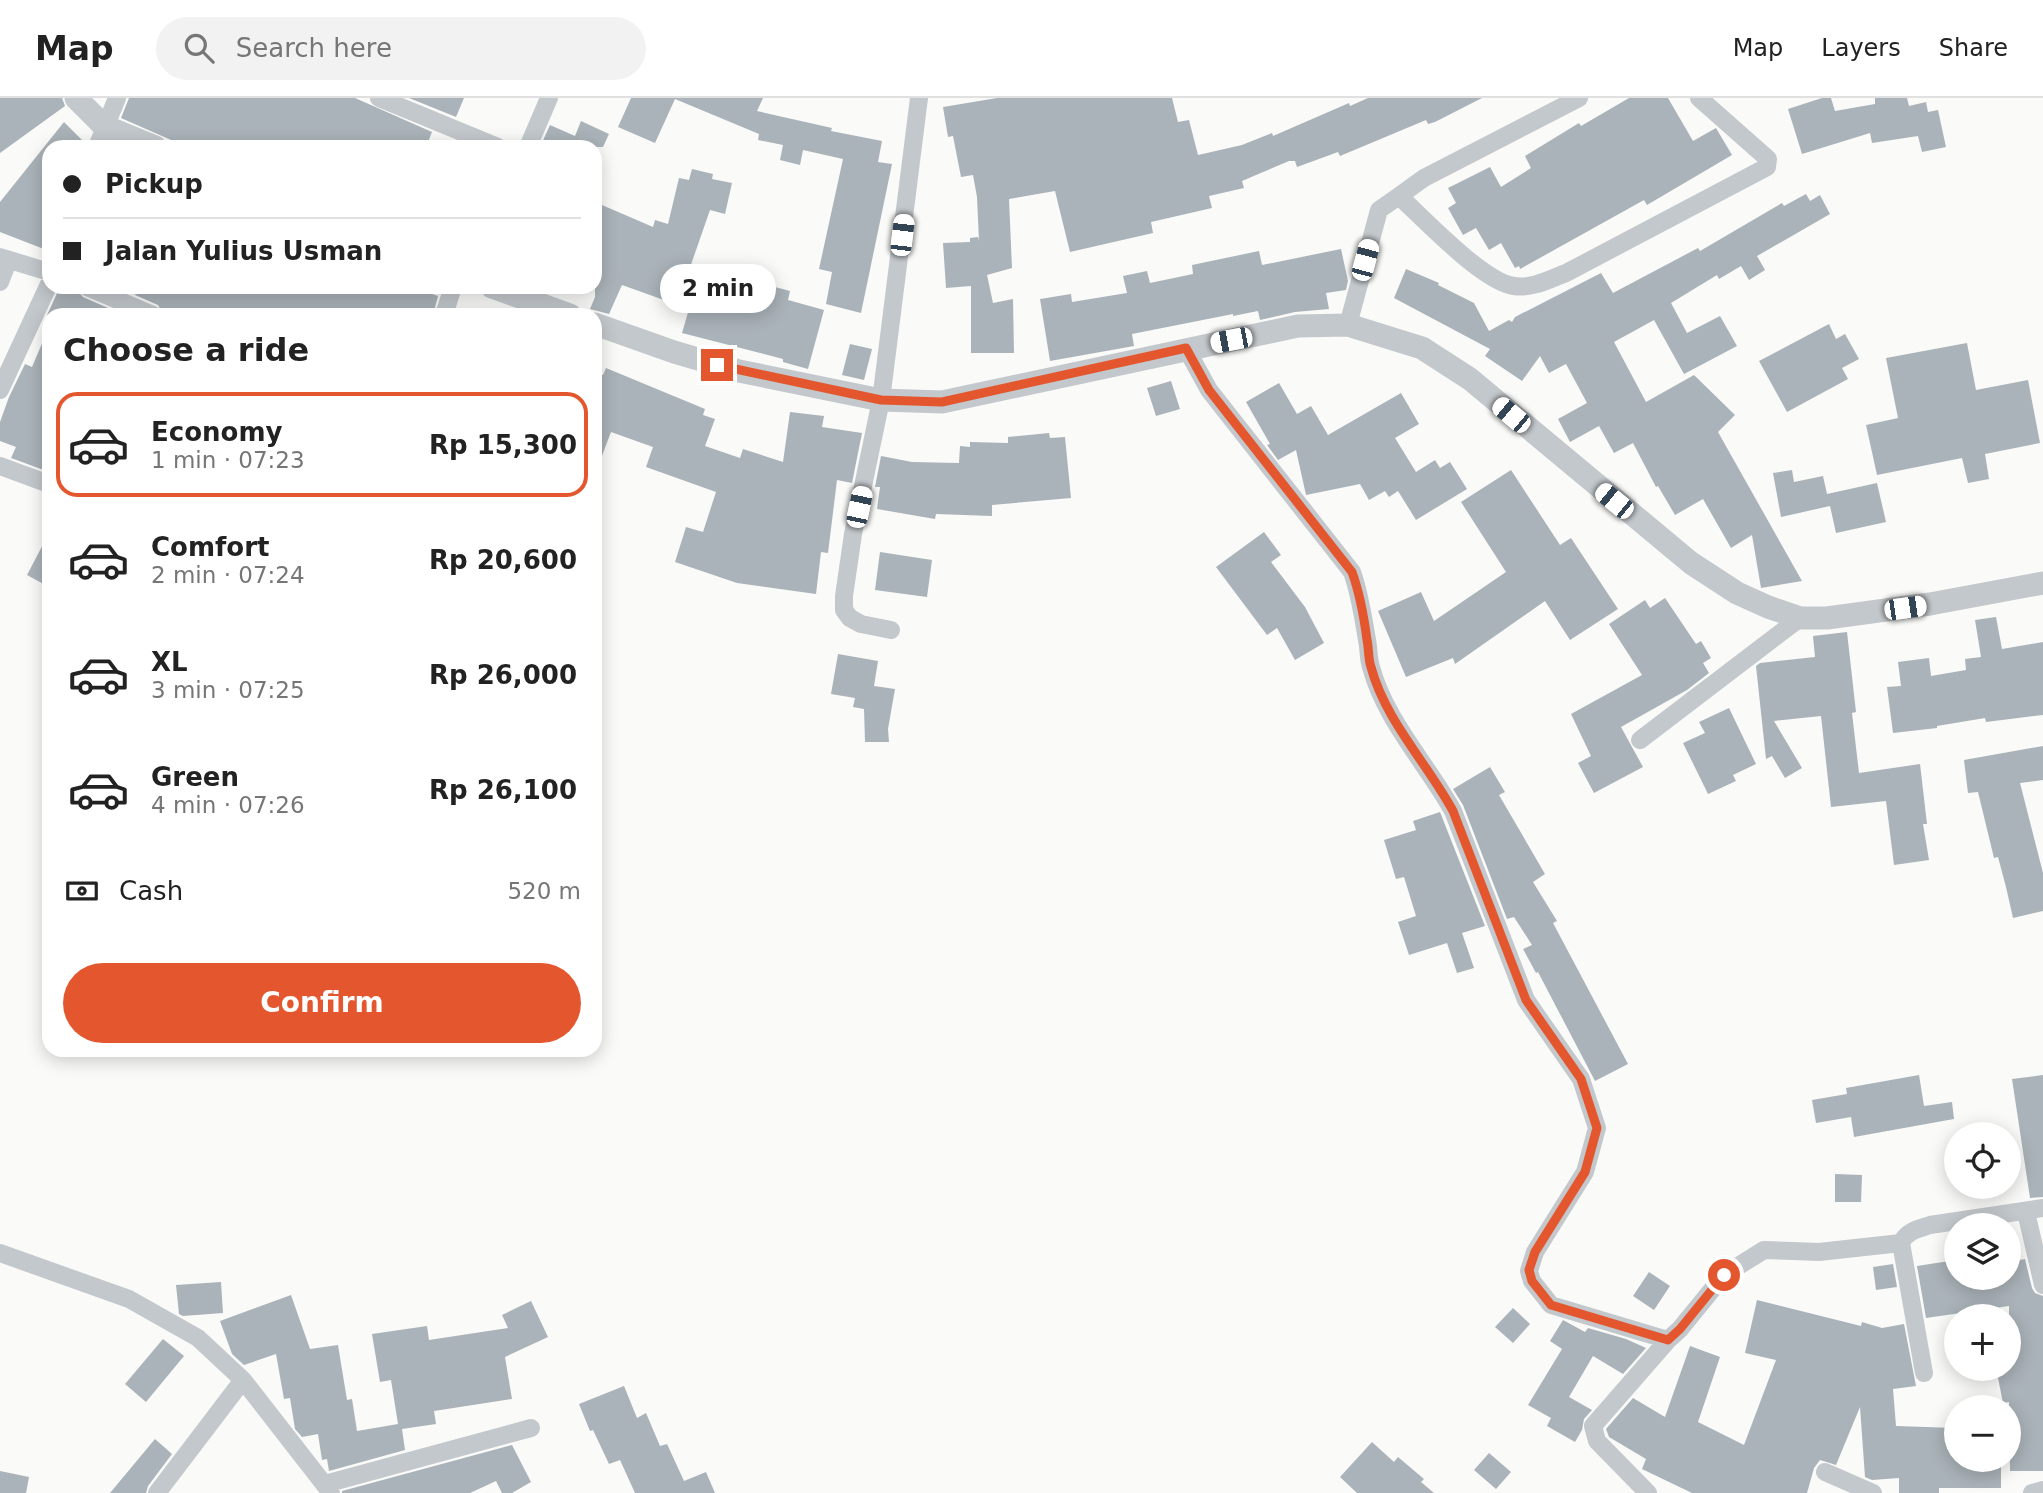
<!DOCTYPE html>
<html lang="en">
<head>
<meta charset="utf-8">
<style>
  :root { --surface:#fff; --page:#f2f2f2; --text:#222; --muted:#767676; --line:#e0e0e0; --accent:#e4572e }
  body { margin:0; font-family:"DejaVu Sans",sans-serif; background:var(--page); color:var(--text); height:100vh; display:flex; flex-direction:column; font-size:26px; white-space:nowrap }
  * { box-sizing:border-box; margin:0 }
  p { font-size:23px; color:var(--muted) }
  .icon { flex:none; width:38px; height:38px; fill:none; stroke:currentColor; stroke-width:2; stroke-linecap:round; stroke-linejoin:round }
  .map { position:relative; flex:1; overflow:hidden }
  .details { position:absolute; left:42px; top:210px; width:560px; height:749px; display:flex; flex-direction:column; background:var(--surface); border-radius:21px; box-shadow:0 4px 18px #0003 }
  .details>* { flex:none }
  .banner { position:absolute; left:42px; top:42px; width:560px; height:154px; border-radius:21px; box-shadow:0 4px 18px #0003; display:grid; align-content:center; height:154px; padding:0 21px; background:var(--surface) }
  .fabs { position:absolute; left:1944px; top:1024px; display:grid; gap:14px }
  .fabs a { display:grid; place-items:center; width:77px; height:77px; border-radius:50%; background:var(--surface); box-shadow:0 4px 18px #0003; font-size:35px }
  .end { position:absolute; width:32px; height:32px; margin:-16px; border:9px solid #e4572e; background:#fff; box-shadow:0 0 0 4px #fff }
  .from { border-radius:50% }
  .bubble { position:absolute; height:49px; border-radius:24px; background:var(--surface); box-shadow:0 4px 18px #0003; font-size:23px; font-weight:700; line-height:49px; text-align:center }
  .car { position:absolute; width:21px; height:42px; margin:-21px -10px; border-radius:9px; box-shadow:0 0 5px 2px #0007; background:linear-gradient(#fff 24%,#345 0 40%,#fff 0 76%,#345 0 86%,#fff 0) }
  .banner b { display:flex; align-items:center; gap:24px; height:66px; font-size:26px }
  .banner b+b { border-top:2px solid var(--line) }
  .banner i { width:18px; height:18px; background:var(--text) }
  ul { padding:0; list-style:none }
  li { display:flex; align-items:center; gap:21px; height:105px; margin:0 14px 10px; padding:0 7px; border:4px solid transparent; border-radius:21px }
  li div { flex:1 }
  li b { display:block; font-size:26px }
  li em { font-style:normal; font-weight:700 }
  li.current { border-color:var(--accent) }
  li>.icon { width:63px; height:63px; stroke-width:1.5 }
  h2 { padding:0 21px; font-size:32px; line-height:84px }
  .pay { display:flex; align-items:center; gap:18px; height:77px; padding:0 21px; font-size:26px }
  .pay p { margin-inline-start:auto }
  .button { display:flex; gap:14px; margin-top:auto; padding:14px 21px }
  .button a { flex:1; height:80px; border-radius:42px; background:var(--accent); color:#fff; font-size:28px; font-weight:700; line-height:80px; text-align:center }
  header { display:flex; align-items:center; gap:42px; box-sizing:border-box; height:98px; padding:0 35px; background:var(--surface); border-bottom:2px solid var(--line) }
  header strong { font-size:33px }
  nav { display:flex; gap:38px; margin-inline-start:auto; font-size:24px }
  .search { width:490px; height:63px; background:var(--page); display:flex; align-items:center; gap:18px; box-sizing:border-box; padding:0 24px; border-radius:38px; color:var(--muted); font-size:26px }
  .map>svg:first-child { display:block }
  .building { fill:#aab3b9 }
  .lines { fill:none; stroke-linecap:round; stroke-linejoin:round }
  .minor { stroke:#c3c8cc; stroke-width:18 }
  .tertiary { stroke:#c3c8cc; stroke-width:23 }
  .route { stroke:#e4572e; stroke-width:9 }
</style>
</head>
<body>
<header>
<strong>Map</strong>
<div class="search"><svg class="icon" aria-label="search" viewBox="0 0 24 24"><circle cx="10" cy="10" r="6"/><path d="M15 15l6 6"/></svg>Search here</div>
<nav><a>Map</a><a>Layers</a><a>Share</a></nav>
</header>
<div class="map">
<svg width="2043" height="1395" viewBox="0 0 2043 1395">
  <rect width="100%" height="100%" fill="#fafaf8"/>
  <path class="building" d="M 0,0 L 62,0 L 65,8 L 0,55 Z
    M 129,0 L 355,0 L 432,34 L 426,49 L 187,49 L 121,20 Z
    M 409,0 L 464,0 L 456,19 Z
    M 631,0 L 763,0 L 757,13 L 832,30 L 831,33 L 882,43 L 878,64 L 892,66 L 861,215 L 826,206 L 832,174 L 819,171 L 843,61 L 803,52 L 800,67 L 780,62 L 783,47 L 758,42 L 759,36 L 675,1 L 655,45 L 618,29 Z
    M 997,0 L 1172,0 L 1178,24 L 1189,22 L 1198,57 L 1242,47 L 1272,35 L 1273,38 L 1349,5 L 1350,8 L 1368,0 L 1482,0 L 1435,24 L 1428,26 L 1426,22 L 1340,58 L 1338,54 L 1297,69 L 1295,63 L 1289,63 L 1242,83 L 1244,90 L 1209,98 L 1212,110 L 1151,124 L 1153,135 L 1070,154 L 1055,93 L 1009,101 L 1012,170 L 987,177 L 993,205 L 1013,201 L 1014,255 L 971,255 L 971,188 L 946,190 L 943,145 L 970,144 L 970,140 L 978,139 L 979,143 L 977,99 L 973,77 L 961,79 L 953,38 L 948,39 L 943,9 Z
    M 1629,0 L 1668,0 L 1693,43 L 1716,30 L 1732,57 L 1647,107 L 1644,102 L 1520,171 L 1519,168 L 1515,170 L 1501,145 L 1489,152 L 1476,130 L 1463,137 L 1448,110 L 1456,105 L 1448,90 L 1490,69 L 1501,89 L 1531,70 L 1525,58 L 1579,25 L 1581,28 Z
    M 1822,0 L 1831,0 L 1835,13 L 1875,6 L 1875,0 L 1907,0 L 1909,8 L 1926,4 L 1928,14 L 1938,12 L 1946,49 L 1922,54 L 1918,38 L 1872,45 L 1870,35 L 1802,56 L 1788,11 Z
    M 581,23 L 609,36 L 603,49 L 540,49 L 550,27 L 575,38 Z
    M 64,24 L 86,46 L 86,49 L 49,49 L 49,153 L 0,134 L 0,104 Z
    M 692,71 L 713,76 L 712,81 L 732,85 L 725,116 L 710,112 L 687,178 L 727,189 L 729,179 L 763,188 L 764,186 L 790,193 L 788,202 L 824,212 L 808,271 L 783,264 L 783,261 L 682,235 L 689,211 L 622,187 L 609,216 L 590,211 L 595,199 L 595,104 L 653,129 L 655,122 L 668,126 L 679,80 L 689,82 Z
    M 1806,96 L 1810,103 L 1820,97 L 1830,116 L 1757,158 L 1765,172 L 1749,182 L 1741,168 L 1719,181 L 1717,177 L 1671,205 L 1687,235 L 1720,218 L 1737,248 L 1684,276 L 1654,222 L 1614,244 L 1646,304 L 1694,277 L 1735,317 L 1718,334 L 1802,483 L 1761,490 L 1752,437 L 1731,450 L 1703,401 L 1675,417 L 1658,388 L 1656,389 L 1633,345 L 1614,355 L 1599,328 L 1570,344 L 1558,321 L 1587,305 L 1566,266 L 1549,275 L 1540,258 L 1522,283 L 1485,258 L 1490,251 L 1394,200 L 1406,171 L 1439,185 L 1438,187 L 1474,205 L 1489,233 L 1509,222 L 1512,224 L 1515,219 L 1601,175 L 1613,195 L 1698,150 L 1700,153 L 1782,105 L 1784,108 Z
    M 1341,151 L 1348,183 L 1346,192 L 1326,195 L 1329,211 L 1295,214 L 1260,222 L 1258,213 L 1233,218 L 1233,216 L 1132,236 L 1134,248 L 1050,263 L 1040,201 L 1071,196 L 1072,204 L 1127,195 L 1123,178 L 1147,173 L 1150,185 L 1193,176 L 1192,167 L 1259,153 L 1262,167 Z
    M 60,189 L 76,191 L 83,199 L 124,217 L 47,217 Z
    M 138,189 L 412,189 L 438,198 L 433,217 L 164,217 L 158,207 L 135,197 Z
    M 1829,226 L 1836,241 L 1845,236 L 1859,261 L 1842,270 L 1848,281 L 1787,314 L 1759,263 Z
    M 49,229 L 49,374 L 11,360 L 16,349 L 0,343 L 0,324 L 9,299 L 25,266 L 32,269 Z
    M 1967,245 L 1976,292 L 2028,282 L 2040,345 L 1985,356 L 1989,381 L 1968,385 L 1962,360 L 1877,377 L 1866,327 L 1898,320 L 1886,260 Z
    M 850,246 L 872,251 L 864,282 L 842,277 Z
    M 606,270 L 705,311 L 703,317 L 715,321 L 705,348 L 740,360 L 743,351 L 783,364 L 790,314 L 824,318 L 822,329 L 862,335 L 852,385 L 837,382 L 828,455 L 821,454 L 816,496 L 737,485 L 675,464 L 686,429 L 703,434 L 716,394 L 646,369 L 653,349 L 611,334 L 597,371 L 595,370 L 595,274 L 603,277 Z
    M 1171,283 L 1180,311 L 1156,318 L 1147,290 Z
    M 1279,285 L 1297,316 L 1311,308 L 1328,337 L 1401,295 L 1419,326 L 1395,340 L 1416,374 L 1435,362 L 1440,370 L 1450,364 L 1467,391 L 1416,422 L 1398,393 L 1389,399 L 1385,393 L 1369,402 L 1360,386 L 1306,397 L 1296,352 L 1278,362 L 1267,347 L 1270,346 L 1246,304 Z
    M 1049,335 L 1050,340 L 1065,339 L 1071,400 L 992,407 L 992,418 L 936,416 L 935,421 L 877,411 L 880,389 L 875,389 L 881,358 L 912,364 L 959,365 L 960,348 L 970,349 L 970,344 L 1008,345 L 1008,339 Z
    M 1511,372 L 1560,447 L 1571,440 L 1618,511 L 1570,542 L 1545,503 L 1455,566 L 1453,560 L 1406,579 L 1378,513 L 1421,494 L 1434,523 L 1506,474 L 1461,404 Z
    M 1792,372 L 1794,384 L 1823,378 L 1827,396 L 1877,385 L 1886,424 L 1836,435 L 1830,408 L 1781,419 L 1773,375 Z
    M 1264,434 L 1281,457 L 1271,464 L 1305,509 L 1324,545 L 1295,562 L 1277,530 L 1267,537 L 1216,469 Z
    M 49,435 L 49,489 L 27,477 Z
    M 880,454 L 932,462 L 927,499 L 875,492 Z
    M 1665,500 L 1696,546 L 1701,543 L 1711,560 L 1703,565 L 1709,575 L 1687,592 L 1621,629 L 1643,669 L 1594,695 L 1578,665 L 1591,658 L 1571,616 L 1642,577 L 1609,526 L 1645,502 L 1650,510 Z
    M 1996,519 L 2002,551 L 2043,544 L 2043,617 L 1986,624 L 1985,620 L 1937,628 L 1937,630 L 1893,635 L 1887,589 L 1901,588 L 1898,564 L 1929,560 L 1931,578 L 1966,572 L 1965,561 L 1981,559 L 1975,522 Z
    M 1847,534 L 1856,614 L 1852,615 L 1859,675 L 1920,666 L 1927,726 L 1923,726 L 1929,762 L 1894,767 L 1886,703 L 1831,709 L 1821,618 L 1774,623 L 1802,670 L 1785,680 L 1772,658 L 1766,661 L 1756,568 L 1760,565 L 1815,559 L 1813,538 Z
    M 838,556 L 878,563 L 874,588 L 895,591 L 888,631 L 889,644 L 865,644 L 864,611 L 853,609 L 855,600 L 831,596 Z
    M 1729,610 L 1756,666 L 1733,677 L 1736,683 L 1708,696 L 1683,645 L 1705,635 L 1699,624 Z
    M 2043,648 L 2043,682 L 2020,685 L 2043,775 L 2043,813 L 2013,820 L 2006,789 L 1998,759 L 1994,760 L 1978,694 L 1968,695 L 1964,662 Z
    M 1490,669 L 1505,694 L 1499,697 L 1545,776 L 1533,784 L 1557,823 L 1553,825 L 1628,966 L 1595,983 L 1538,874 L 1536,875 L 1523,851 L 1532,847 L 1514,819 L 1507,821 L 1463,707 L 1453,691 Z
    M 1440,714 L 1485,828 L 1462,835 L 1474,870 L 1457,875 L 1447,845 L 1409,857 L 1398,824 L 1416,818 L 1404,779 L 1396,781 L 1384,742 L 1416,732 L 1413,723 Z
    M 1919,977 L 1924,1008 L 1952,1004 L 1954,1021 L 1854,1039 L 1851,1019 L 1816,1025 L 1812,1002 L 1847,996 L 1846,990 Z
    M 2043,977 L 2043,1099 L 2030,1100 L 2012,981 Z
    M 1835,1076 L 1862,1077 L 1861,1104 L 1835,1104 Z
    M 2025,1161 L 2032,1190 L 2035,1195 L 2043,1198 L 2043,1373 L 2010,1373 L 2009,1304 L 2003,1305 L 1996,1270 L 2009,1270 L 2009,1208 L 1926,1220 L 1917,1168 L 1956,1162 L 1956,1180 L 2009,1180 L 2009,1164 Z
    M 1893,1166 L 1897,1189 L 1876,1192 L 1873,1169 Z
    M 1649,1174 L 1670,1188 L 1654,1212 L 1633,1198 Z
    M 221,1184 L 223,1215 L 183,1218 L 179,1216 L 176,1187 Z
    M 291,1197 L 310,1251 L 338,1247 L 347,1302 L 352,1301 L 357,1333 L 398,1326 L 391,1282 L 380,1284 L 372,1236 L 427,1228 L 429,1242 L 508,1230 L 502,1217 L 531,1203 L 548,1239 L 505,1259 L 512,1301 L 434,1313 L 436,1326 L 402,1331 L 405,1352 L 329,1373 L 327,1361 L 322,1362 L 318,1336 L 302,1339 L 295,1331 L 290,1300 L 284,1301 L 276,1256 L 244,1267 L 232,1256 L 220,1223 Z
    M 1757,1202 L 1861,1228 L 1862,1224 L 1882,1230 L 1904,1226 L 1916,1288 L 1893,1291 L 1896,1328 L 1956,1330 L 1956,1362 L 2001,1362 L 2001,1390 L 1939,1390 L 1939,1395 L 1899,1395 L 1899,1380 L 1872,1382 L 1865,1379 L 1860,1309 L 1836,1367 L 1820,1362 L 1814,1370 L 1807,1395 L 1692,1395 L 1642,1371 L 1646,1361 L 1609,1339 L 1606,1331 L 1633,1300 L 1665,1319 L 1690,1248 L 1720,1259 L 1698,1324 L 1744,1347 L 1776,1262 L 1745,1255 Z
    M 1513,1210 L 1530,1226 L 1513,1245 L 1495,1229 Z
    M 1563,1222 L 1585,1234 L 1588,1230 L 1626,1241 L 1646,1250 L 1623,1276 L 1593,1258 L 1569,1299 L 1592,1312 L 1584,1321 L 1582,1332 L 1575,1344 L 1547,1328 L 1551,1320 L 1528,1307 L 1562,1251 L 1550,1243 Z
    M 163,1241 L 184,1258 L 146,1304 L 125,1286 Z
    M 624,1288 L 637,1320 L 646,1315 L 660,1348 L 667,1346 L 684,1383 L 706,1374 L 715,1395 L 635,1395 L 620,1362 L 609,1366 L 593,1332 L 590,1333 L 579,1306 Z
    M 155,1341 L 172,1356 L 148,1388 L 146,1395 L 110,1395 Z
    M 1372,1344 L 1394,1364 L 1398,1359 L 1424,1381 L 1421,1384 L 1434,1395 L 1357,1395 L 1340,1379 Z
    M 512,1347 L 531,1384 L 512,1395 L 502,1395 L 496,1383 L 470,1395 L 342,1395 L 342,1393 Z
    M 1489,1355 L 1511,1374 L 1496,1391 L 1474,1372 Z
    M 0,1373 L 29,1379 L 26,1395 L 0,1395 Z"/>
  <g class="lines">
    <path class="minor" d="M 379,0 L 498,49
      M 1579,0 L 1424,80 L 1399,98 C 1423,120 1483,184 1514,188 C 1532,191 1550,181 1566,175 L 1767,69 L 1768,61 L 1699,0
      M 97,49 L 117,0
      M 528,49 L 549,0
      M 0,159 L 49,174
      M 0,184 L 8,163
      M 87,189 L 153,217
      M 444,217 L 453,189
      M 1348,227 L 1379,112 L 1399,98
      M 1186,250 L 1209,292 L 1352,474 C 1360,496 1363,519 1367,542 C 1369,551 1368,560 1371,569 C 1385,622 1427,666 1453,713 L 1526,902 L 1581,981 L 1597,1030 L 1585,1074 L 1535,1154 L 1529,1173 L 1532,1183 L 1551,1207 L 1668,1242 L 1680,1231 L 1724,1177 L 1764,1152 L 1819,1154 L 1901,1145
      M 0,292 L 49,186
      M 0,368 L 49,386
      M 891,532 L 861,526 L 850,520 L 844,512 L 844,498 L 853,436 L 881,302 L 919,0
      M 1640,642 L 1800,520
      M 2026,1114 L 2043,1187
      M 0,1155 L 129,1201 L 198,1240 L 243,1282 L 331,1395
      M 1924,1275 L 1901,1145 C 1907,1133 1917,1131 1930,1127 L 2043,1110
      M 1825,1374 L 1873,1395
      M 325,1386 L 531,1330
      M 157,1395 L 243,1282
      M 1648,1395 L 1597,1343 L 1593,1328 L 1668,1242
      M 2032,1395 L 2043,1392"/>
    <path class="tertiary" d="M 76,0 L 104,28 L 155,49
      M 492,189 L 570,217
      M 595,226 L 674,254 L 739,273 L 881,302 L 942,304 L 1298,228 L 1348,227 L 1422,250 L 1470,281 L 1691,465 L 1737,495 L 1768,509 L 1800,520 L 1827,520 L 1930,506 L 2043,485"/>
  </g>
  <g class="lines">
    <path class="route" d="M 717,267 L 881,302 L 942,304 L 1186,250 L 1209,292 L 1352,474 C 1360,496 1364,519 1367,542 C 1369,551 1368,560 1371,569 C 1385,622 1427,665 1453,713 L 1526,902 L 1581,981 L 1597,1030 L 1585,1074 L 1535,1154 L 1529,1172 L 1532,1183 L 1551,1207 L 1668,1242 L 1680,1231 L 1724,1177"/>
  </g>
</svg>
<div class="fabs">
<a><svg class="icon" aria-label="locate" viewBox="0 0 24 24"><circle cx="12" cy="12" r="6"/><path d="M12 2v4M12 18v4M2 12h4M18 12h4"/></svg></a>
<a><svg class="icon" aria-label="layers" viewBox="0 0 24 24"><path d="M12 4l9 5-9 5-9-5zM3 14l9 5 9-5"/></svg></a>
<a>+</a>
<a>−</a>
</div>
<i class="end from" style="left:1724px;top:1177px"></i>
<i class="end" style="left:717px;top:267px"></i>
<div class="bubble" style="left:660px;top:166px;width:116px">2 min</div>
<i class="car" style="left:902px;top:137px;rotate:7deg"></i>
<i class="car" style="left:1365px;top:162px;rotate:15deg"></i>
<i class="car" style="left:1231px;top:242px;rotate:259deg"></i>
<i class="car" style="left:1511px;top:317px;rotate:310deg"></i>
<i class="car" style="left:1614px;top:403px;rotate:309deg"></i>
<i class="car" style="left:859px;top:409px;rotate:12deg"></i>
<i class="car" style="left:1905px;top:510px;rotate:82deg"></i>
<div class="banner">
<b><i class="from"></i>Pickup</b>
<b><i></i>Jalan Yulius Usman</b>
</div>
<section class="details">
<h2>Choose a ride</h2>
<ul>
<li class="current"><svg class="icon" aria-label="car" viewBox="0 0 24 24"><path d="M5 17H2v-5l4-1 3-4h7l3 4 3 1v5h-3M9 17h6M6 11h13"/><circle cx="7" cy="17" r="2"/><circle cx="17" cy="17" r="2"/></svg><div><b>Economy</b><p>1 min · 07:23</p></div><em>Rp 15,300</em></li>
<li><svg class="icon" aria-label="car" viewBox="0 0 24 24"><path d="M5 17H2v-5l4-1 3-4h7l3 4 3 1v5h-3M9 17h6M6 11h13"/><circle cx="7" cy="17" r="2"/><circle cx="17" cy="17" r="2"/></svg><div><b>Comfort</b><p>2 min · 07:24</p></div><em>Rp 20,600</em></li>
<li><svg class="icon" aria-label="car" viewBox="0 0 24 24"><path d="M5 17H2v-5l4-1 3-4h7l3 4 3 1v5h-3M9 17h6M6 11h13"/><circle cx="7" cy="17" r="2"/><circle cx="17" cy="17" r="2"/></svg><div><b>XL</b><p>3 min · 07:25</p></div><em>Rp 26,000</em></li>
<li><svg class="icon" aria-label="car" viewBox="0 0 24 24"><path d="M5 17H2v-5l4-1 3-4h7l3 4 3 1v5h-3M9 17h6M6 11h13"/><circle cx="7" cy="17" r="2"/><circle cx="17" cy="17" r="2"/></svg><div><b>Green</b><p>4 min · 07:26</p></div><em>Rp 26,100</em></li>
</ul>
<div class="pay"><svg class="icon" aria-label="cash" viewBox="0 0 24 24"><path d="M3 7h18v10H3z"/><circle cx="12" cy="12" r="2"/></svg>Cash<p>520 m</p></div>
<div class="button"><a>Confirm</a></div>
</section>
</div>
</body>
</html>
